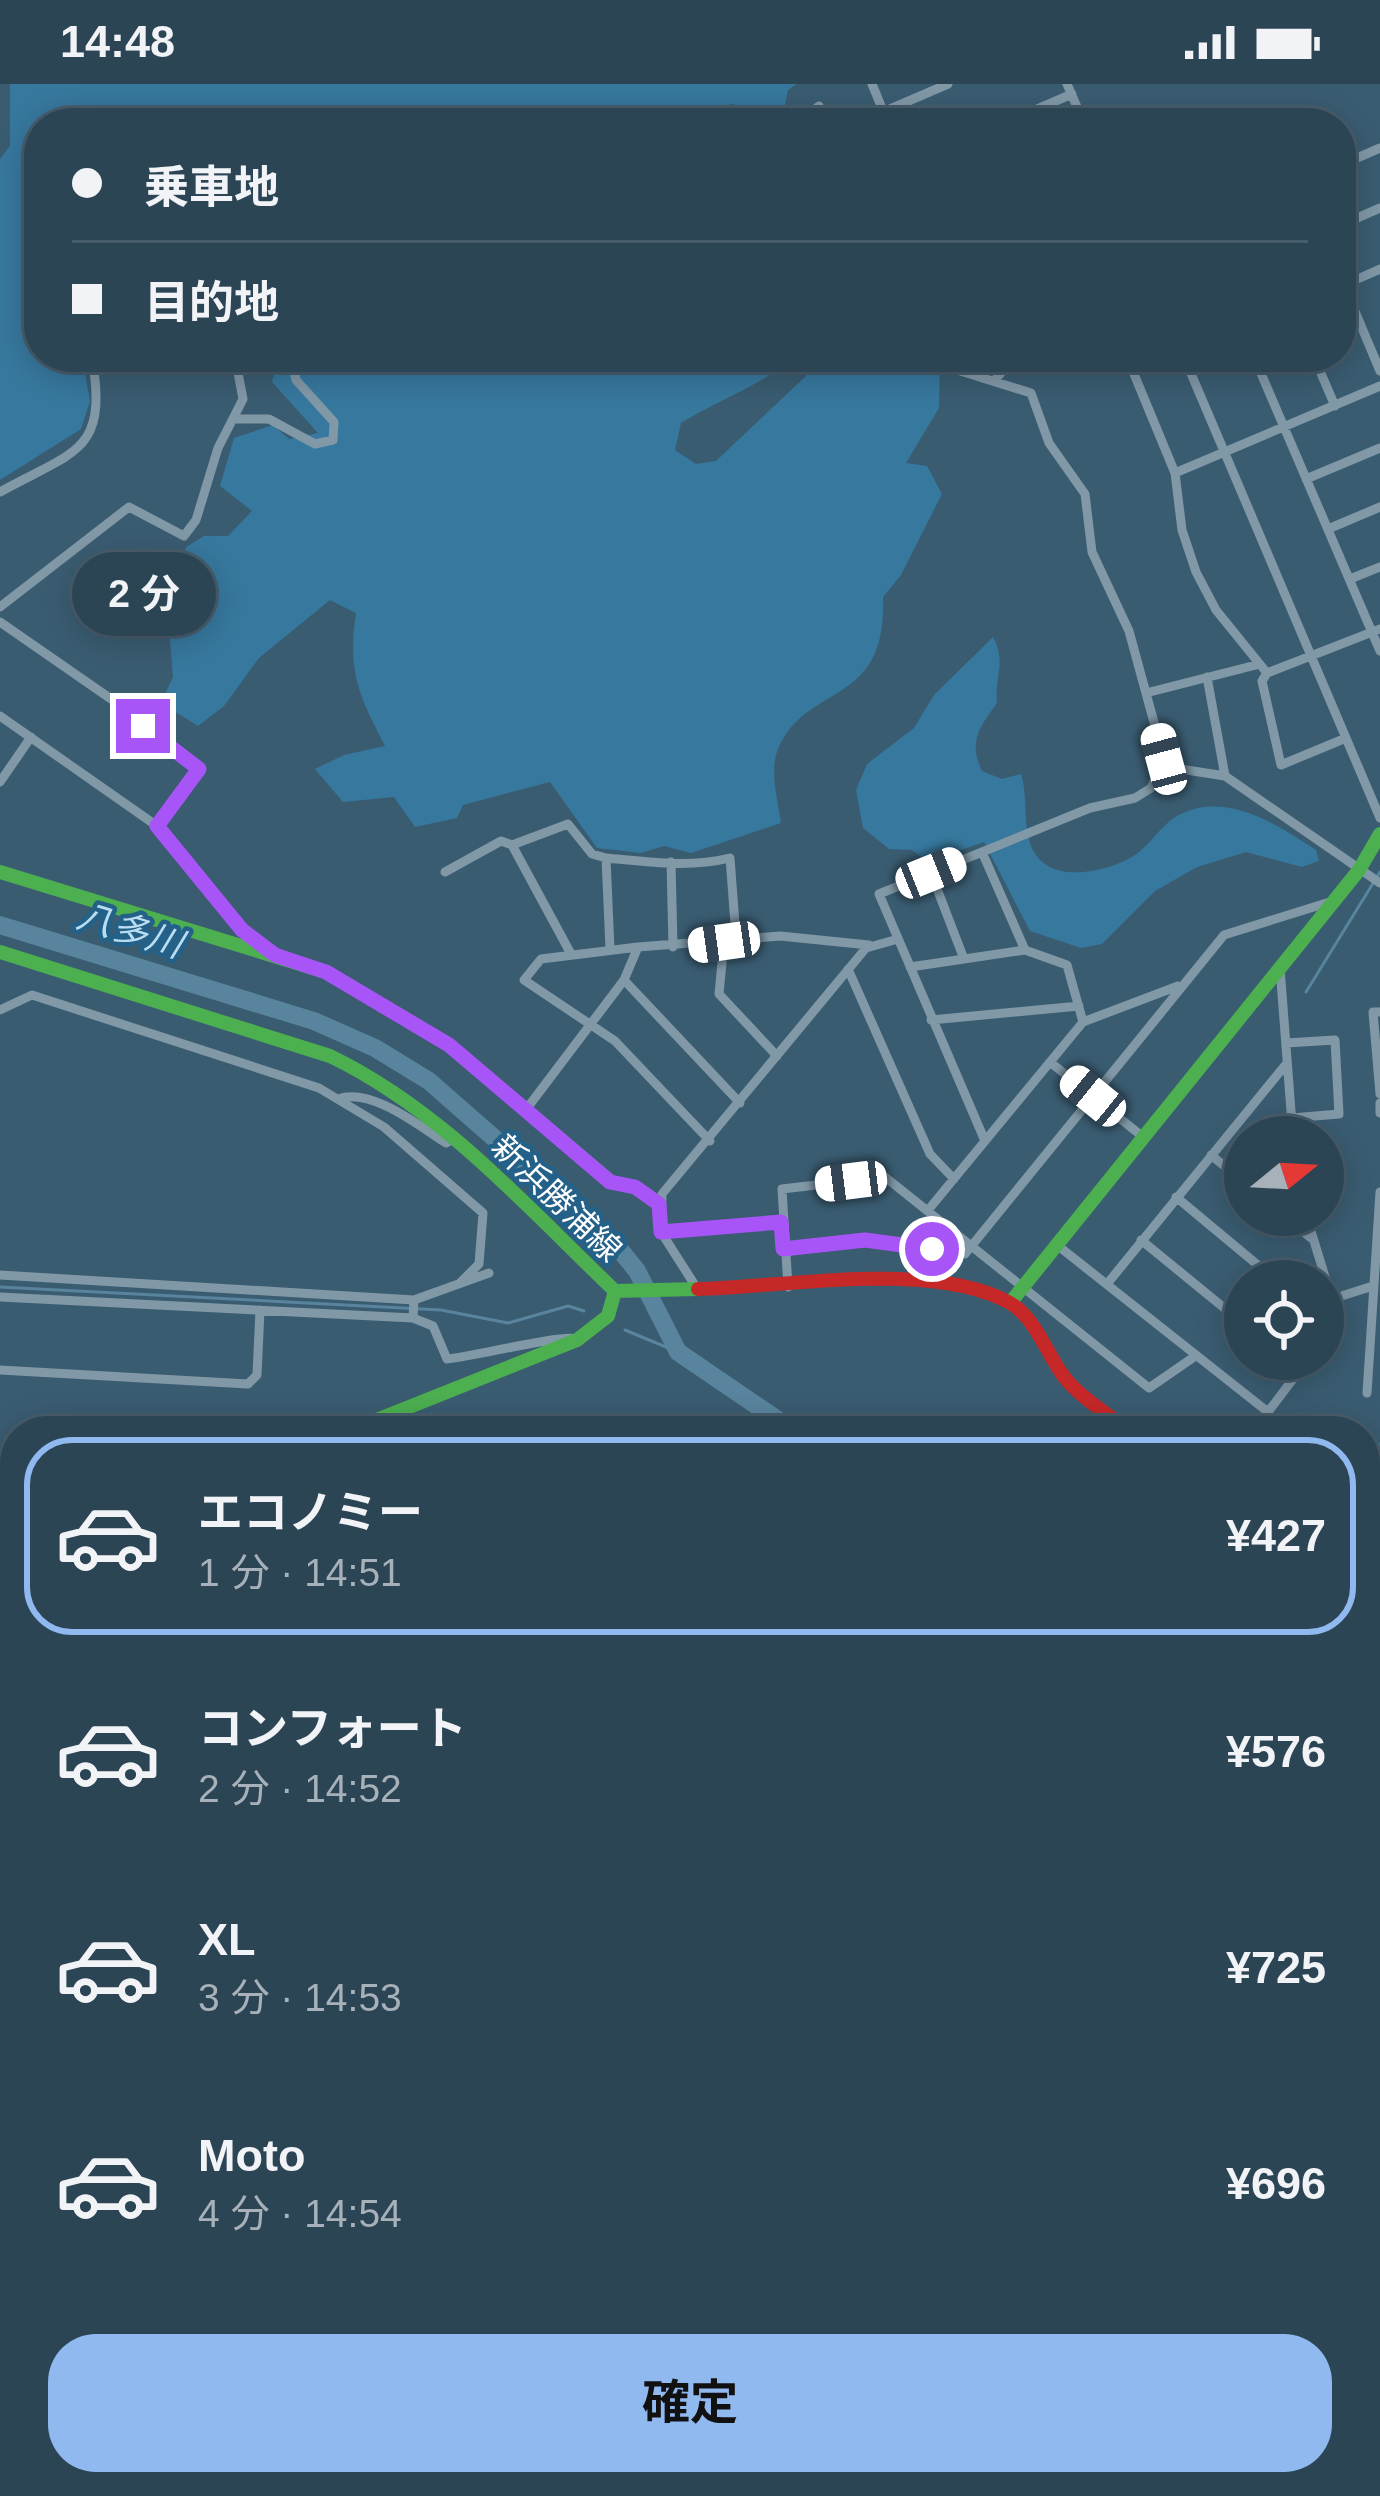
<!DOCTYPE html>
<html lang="ja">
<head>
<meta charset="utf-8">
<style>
  :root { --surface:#2c4555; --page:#384f5f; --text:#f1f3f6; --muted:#a6b1b9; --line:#485d6c; --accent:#90b9f0 }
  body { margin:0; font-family:Helvetica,"Noto Sans JP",sans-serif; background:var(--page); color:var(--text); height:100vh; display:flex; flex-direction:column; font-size:45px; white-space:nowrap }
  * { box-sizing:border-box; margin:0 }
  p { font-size:39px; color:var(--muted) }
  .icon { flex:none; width:66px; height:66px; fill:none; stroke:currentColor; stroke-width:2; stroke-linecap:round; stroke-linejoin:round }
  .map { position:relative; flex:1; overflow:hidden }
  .side { position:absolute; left:0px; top:1332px; width:1380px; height:1080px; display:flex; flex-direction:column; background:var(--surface); border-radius:48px 48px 0 0; box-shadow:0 6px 30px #0003,0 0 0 3px var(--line) }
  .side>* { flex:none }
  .banner { position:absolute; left:24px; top:24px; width:1332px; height:264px; border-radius:48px; box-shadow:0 6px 30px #0003,0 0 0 3px var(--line); display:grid; align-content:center; height:264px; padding:0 48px; background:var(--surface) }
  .needle { width:78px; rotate:72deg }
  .controls { position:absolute; left:1224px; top:1032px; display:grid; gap:24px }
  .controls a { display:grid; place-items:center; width:120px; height:120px; border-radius:50%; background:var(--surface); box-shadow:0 6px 30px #0003,0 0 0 3px var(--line); font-size:60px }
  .end { position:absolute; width:54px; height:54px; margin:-27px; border:15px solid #a855f7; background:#fff; box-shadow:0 0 0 6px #fff }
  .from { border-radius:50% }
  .bubble { position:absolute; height:84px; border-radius:42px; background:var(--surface); box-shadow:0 6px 30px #0003,0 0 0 3px var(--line); font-size:39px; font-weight:700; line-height:84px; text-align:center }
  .car { position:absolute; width:36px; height:72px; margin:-36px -18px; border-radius:15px; box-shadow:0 0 9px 3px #0007; background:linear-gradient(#fff 24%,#345 0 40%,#fff 0 76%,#345 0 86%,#fff 0) }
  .banner b { display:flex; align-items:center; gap:42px; height:114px; font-size:45px }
  .banner b+b { border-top:3px solid var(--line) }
  .banner i { width:30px; height:30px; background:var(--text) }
  ul { padding:21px 0 0; list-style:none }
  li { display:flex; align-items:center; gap:36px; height:198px; margin:0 24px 18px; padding:0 24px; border:6px solid transparent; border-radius:48px }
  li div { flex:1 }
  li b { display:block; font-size:45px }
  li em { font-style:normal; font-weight:700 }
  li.active { border-color:var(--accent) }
  li>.icon { width:108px; height:108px; stroke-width:1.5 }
  .action { display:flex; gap:24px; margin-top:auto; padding:24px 48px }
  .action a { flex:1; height:138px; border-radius:48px; background:var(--accent); color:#111; font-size:48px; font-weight:700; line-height:138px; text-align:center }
  .status { display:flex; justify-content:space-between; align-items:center; height:84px; padding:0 60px; background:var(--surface); direction:ltr }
  .status svg { height:33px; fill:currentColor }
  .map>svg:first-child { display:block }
  .green { fill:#37789e }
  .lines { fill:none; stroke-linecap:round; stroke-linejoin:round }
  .stream { stroke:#59849e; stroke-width:3 }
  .river { stroke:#59849e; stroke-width:18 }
  .street { stroke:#8198a7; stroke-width:9 }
  .fast { stroke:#4caf50; stroke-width:14 }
  .slow { stroke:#ffc107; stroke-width:14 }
  .jam { stroke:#c62828; stroke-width:14 }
  .route { stroke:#a855f7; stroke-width:15 }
  .labels { text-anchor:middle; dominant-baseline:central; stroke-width:9; stroke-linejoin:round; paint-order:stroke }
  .street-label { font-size:33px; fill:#fff; stroke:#236188 }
  .water-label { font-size:36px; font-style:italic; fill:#baddf1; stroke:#236188 }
</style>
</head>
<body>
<div class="status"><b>14:48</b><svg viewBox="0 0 49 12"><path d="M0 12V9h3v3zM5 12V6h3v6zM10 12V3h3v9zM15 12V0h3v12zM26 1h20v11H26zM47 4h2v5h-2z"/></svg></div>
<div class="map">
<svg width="1380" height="2412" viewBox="0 0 1380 2412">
  <rect width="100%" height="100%" fill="#3a5c71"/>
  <path class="green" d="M 10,0 L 796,0 L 788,6 L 781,39 L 756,39 L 748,22 L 730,20 L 709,32 L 708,39 L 39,39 L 39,273 L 82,273 L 90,317 L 81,345 L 0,396 L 0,75 L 10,62 Z
    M 278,273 L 794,273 C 759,303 720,315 681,339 L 675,366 L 696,380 L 716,377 L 826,273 L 940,273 L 939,324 L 906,379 L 927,382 L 942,410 L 901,491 L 883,513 C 887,625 807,597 778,665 C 769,688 778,716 781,739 L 691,769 L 664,762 L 641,769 L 597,764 L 550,698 L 463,721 L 457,734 L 415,743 L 394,713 L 343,718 L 315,685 L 344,671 L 385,662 C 359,612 347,587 356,529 L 330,516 L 259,574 L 224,622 L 198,642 L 161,619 L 173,593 L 168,531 L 186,463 L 204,452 L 228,452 L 252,427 L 220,402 L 234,354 L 273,341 L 289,355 L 318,349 L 272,298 Z
    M 993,553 C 1007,579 994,593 997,619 C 979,644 968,658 982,687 L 1002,695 L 1021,690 C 1029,714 1021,750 1036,771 C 1055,799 1105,788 1130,774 C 1149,764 1160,741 1179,731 C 1226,706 1278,741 1316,766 L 1319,777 L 1302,783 L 1246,768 L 1197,783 L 1155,807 L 1102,860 L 1081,864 L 1030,847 L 984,758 L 927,778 L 912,766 L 889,765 L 863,744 L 856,706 L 867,680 L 914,644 L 934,611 Z
    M 1380,1358 L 1380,1488 L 1365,1471 L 1365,1362 Z"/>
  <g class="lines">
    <path class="stream" d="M 1306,908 L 1380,788
      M 0,1203 L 441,1226 L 508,1239 L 568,1222 L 584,1227
      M 625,1246 L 678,1268"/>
    <path class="river" d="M 0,841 L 314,937 L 375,964 L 429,997 L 616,1161 L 637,1187 L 678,1268 L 794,1347
      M 1365,1513 L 1380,1523
      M 0,1633 L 15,1631"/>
    <path class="street" d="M 872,0 L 888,39
      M 1067,0 L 1084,39
      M 883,28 L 948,0
      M 796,39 L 819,22 L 825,39
      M 1005,39 L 1072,10
      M 1341,81 L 1380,64
      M 1341,141 L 1380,124
      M 1341,194 L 1380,287
      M 1344,201 L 1380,185
      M 949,273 L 954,285 L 1031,309 L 1049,359 L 1085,410 L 1092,468 L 1129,547 L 1164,675 L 1180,685 L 1225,692 L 1380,799
      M 1127,273 L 1175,389 L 1182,446 L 1196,488 L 1216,526 L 1267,589 L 1262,597 L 1281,681 L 1346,654
      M 1184,273 L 1380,734
      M 1254,273 L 1380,567
      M 1314,273 L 1335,322
      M 995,296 L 1005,284 L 1030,273
      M 235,335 L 269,335 L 315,360 L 333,356 L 334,338 L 296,296 L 291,273
      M 1175,389 L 1380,302
      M 1306,395 L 1380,364
      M 0,408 C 76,366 108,369 92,273
      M 1328,445 L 1380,423
      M 1350,495 L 1380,483
      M 0,523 L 129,423 L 184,452 L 196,436 L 218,364 L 243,315 L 235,273
      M 0,538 L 124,624 L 198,685 L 157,742
      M 1267,589 L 1380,545
      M 1207,593 L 1225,692
      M 1146,609 L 1260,580
      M 0,632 L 157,742 L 241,846 L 275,868
      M 0,698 L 31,653
      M 982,768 L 1025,866 L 1067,881 L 1083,938
      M 671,778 L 673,863
      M 445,788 L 501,757 L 512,761
      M 931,789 L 964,875
      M 724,858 L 719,910 L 777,972
      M 638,863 L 541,875 L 524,896 L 615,957 L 710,1057
      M 610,865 L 606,774 C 649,778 689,784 730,774 L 736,853
      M 571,870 L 512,761 L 568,740 L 592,770 L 606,774
      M 910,883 L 1025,866
      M 1280,884 L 1293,1053
      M 848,885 L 930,1070 L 954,1095
      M 624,896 L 740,1019
      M 0,926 L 32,911 L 319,1004 L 384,1043 L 483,1129 L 479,1180 L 459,1200
      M 1380,928 L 1373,928 L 1380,1010
      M 931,936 L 1079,922
      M 1286,959 L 1335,956 L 1339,1030 L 1292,1034
      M 1050,978 L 1143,1053
      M 338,1015 C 371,1003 419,1042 446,1059 L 455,1054
      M 1380,1019 L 1380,1029
      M 528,1023 L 624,896 L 638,863 L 780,852 L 869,861
      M 985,1057 L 879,810 L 1090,724 L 1135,714 L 1151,704 L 1164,675
      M 1211,1071 L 1245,1099
      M 1176,1113 L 1277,1197
      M 929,1125 L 1083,938 L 1178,902
      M 1283,1131 L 1311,1154
      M 1306,1131 L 1338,1235 L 1323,1255
      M 661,1148 L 781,1138
      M 1141,1156 L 1245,1241
      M 1057,1161 L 1268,1328 L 1308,1275
      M 783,1165 L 865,1156 L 965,1170 L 1224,851 L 1333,817
      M 489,1189 L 414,1216 L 413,1234 L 433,1242 L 447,1275 C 472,1273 562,1250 576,1255
      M 0,1191 L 414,1216
      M 1107,1200 L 1287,979
      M 788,1203 L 782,1105 L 885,1093 L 1149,1304 L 1194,1273
      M 698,1206 L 661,1148 L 662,1110 L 866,864 L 898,855
      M 0,1213 L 413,1234
      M 1332,1215 L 1373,1202
      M 0,1286 L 248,1300 L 257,1291 L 260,1226
      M 1367,1309 L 1380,1108
      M 0,1464 L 15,1459
      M 0,1930 L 15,1927
      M 1371,1943 L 1368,1928 L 1375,1913 L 1380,1916
      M 1365,2071 L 1380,2063
      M 1365,2134 L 1380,2153
      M 0,2222 L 14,2228
      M 0,2289 L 15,2283
      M 1365,2336 L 1380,2336
      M 411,2397 L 418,2412
      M 618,2397 L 625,2412
      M 922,2397 L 935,2412
      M 1068,2397 L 1073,2412
      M 980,2412 L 996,2397"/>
    <path class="fast" d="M 0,788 L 326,888 L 449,961 L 611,1098 L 635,1103 L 659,1120
      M 0,868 L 330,972 C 442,1026 526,1122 615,1207 L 698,1205
      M 1010,1219 L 1359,786 L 1380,750
      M 349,1347 L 577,1256 L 608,1232 L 615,1207
      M 0,1481 L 15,1476
      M 1365,1873 L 1380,1881"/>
    <path class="slow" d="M 0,1880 L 15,1876
      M 0,1905 L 15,1904
      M 353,2397 L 361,2412"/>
    <path class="jam" d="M 698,1205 C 785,1203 933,1176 1010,1219 C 1036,1234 1047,1271 1065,1294 C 1081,1314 1109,1331 1129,1347
      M 1365,1455 L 1380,1469"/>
  </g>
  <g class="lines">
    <path class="route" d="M 143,642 L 199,685 L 157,742 L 242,846 L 275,871 L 326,888 L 449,961 L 610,1098 L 635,1103 L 659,1120 L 661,1148 L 781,1138 L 783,1165 L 865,1156 L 932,1165"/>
  </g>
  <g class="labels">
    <g class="street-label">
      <text transform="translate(557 1114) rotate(44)">新浜勝浦線</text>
    </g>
    <g class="water-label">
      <text transform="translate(130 846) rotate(17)">八多川</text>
    </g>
  </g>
</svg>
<div class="controls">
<a><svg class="needle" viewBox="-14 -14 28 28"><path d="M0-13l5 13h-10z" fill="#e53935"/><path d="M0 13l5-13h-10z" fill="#a6b1b9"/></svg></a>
<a><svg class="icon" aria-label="locate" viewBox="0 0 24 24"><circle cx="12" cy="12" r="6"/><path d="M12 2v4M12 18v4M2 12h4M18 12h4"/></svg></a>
</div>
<i class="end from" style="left:932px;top:1165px"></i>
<i class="end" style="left:143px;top:642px"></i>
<div class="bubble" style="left:72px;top:468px;width:144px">2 分</div>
<i class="car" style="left:1164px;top:675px;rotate:345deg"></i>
<i class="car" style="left:931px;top:789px;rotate:68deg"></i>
<i class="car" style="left:724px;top:858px;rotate:262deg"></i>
<i class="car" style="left:1093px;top:1012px;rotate:309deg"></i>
<i class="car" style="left:851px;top:1097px;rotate:263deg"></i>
<div class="banner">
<b><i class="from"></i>乗車地</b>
<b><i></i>目的地</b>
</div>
<section class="side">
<ul>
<li class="active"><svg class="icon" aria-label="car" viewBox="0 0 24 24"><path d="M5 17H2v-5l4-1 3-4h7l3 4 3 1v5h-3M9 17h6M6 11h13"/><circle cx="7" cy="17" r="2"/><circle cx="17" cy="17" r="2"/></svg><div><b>エコノミー</b><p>1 分 · 14:51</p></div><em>¥427</em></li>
<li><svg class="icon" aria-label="car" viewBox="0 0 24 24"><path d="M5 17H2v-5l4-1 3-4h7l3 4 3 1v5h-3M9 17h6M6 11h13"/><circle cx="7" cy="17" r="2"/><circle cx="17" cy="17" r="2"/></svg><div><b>コンフォート</b><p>2 分 · 14:52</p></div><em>¥576</em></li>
<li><svg class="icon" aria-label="car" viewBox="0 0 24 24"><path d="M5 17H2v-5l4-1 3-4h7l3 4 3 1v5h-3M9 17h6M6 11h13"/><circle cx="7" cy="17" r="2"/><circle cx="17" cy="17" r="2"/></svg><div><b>XL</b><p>3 分 · 14:53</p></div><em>¥725</em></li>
<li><svg class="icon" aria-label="car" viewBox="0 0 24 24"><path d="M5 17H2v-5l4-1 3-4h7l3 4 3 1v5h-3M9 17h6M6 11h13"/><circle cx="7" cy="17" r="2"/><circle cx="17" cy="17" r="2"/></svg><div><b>Moto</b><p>4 分 · 14:54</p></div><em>¥696</em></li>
</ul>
<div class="action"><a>確定</a></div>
</section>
</div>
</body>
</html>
